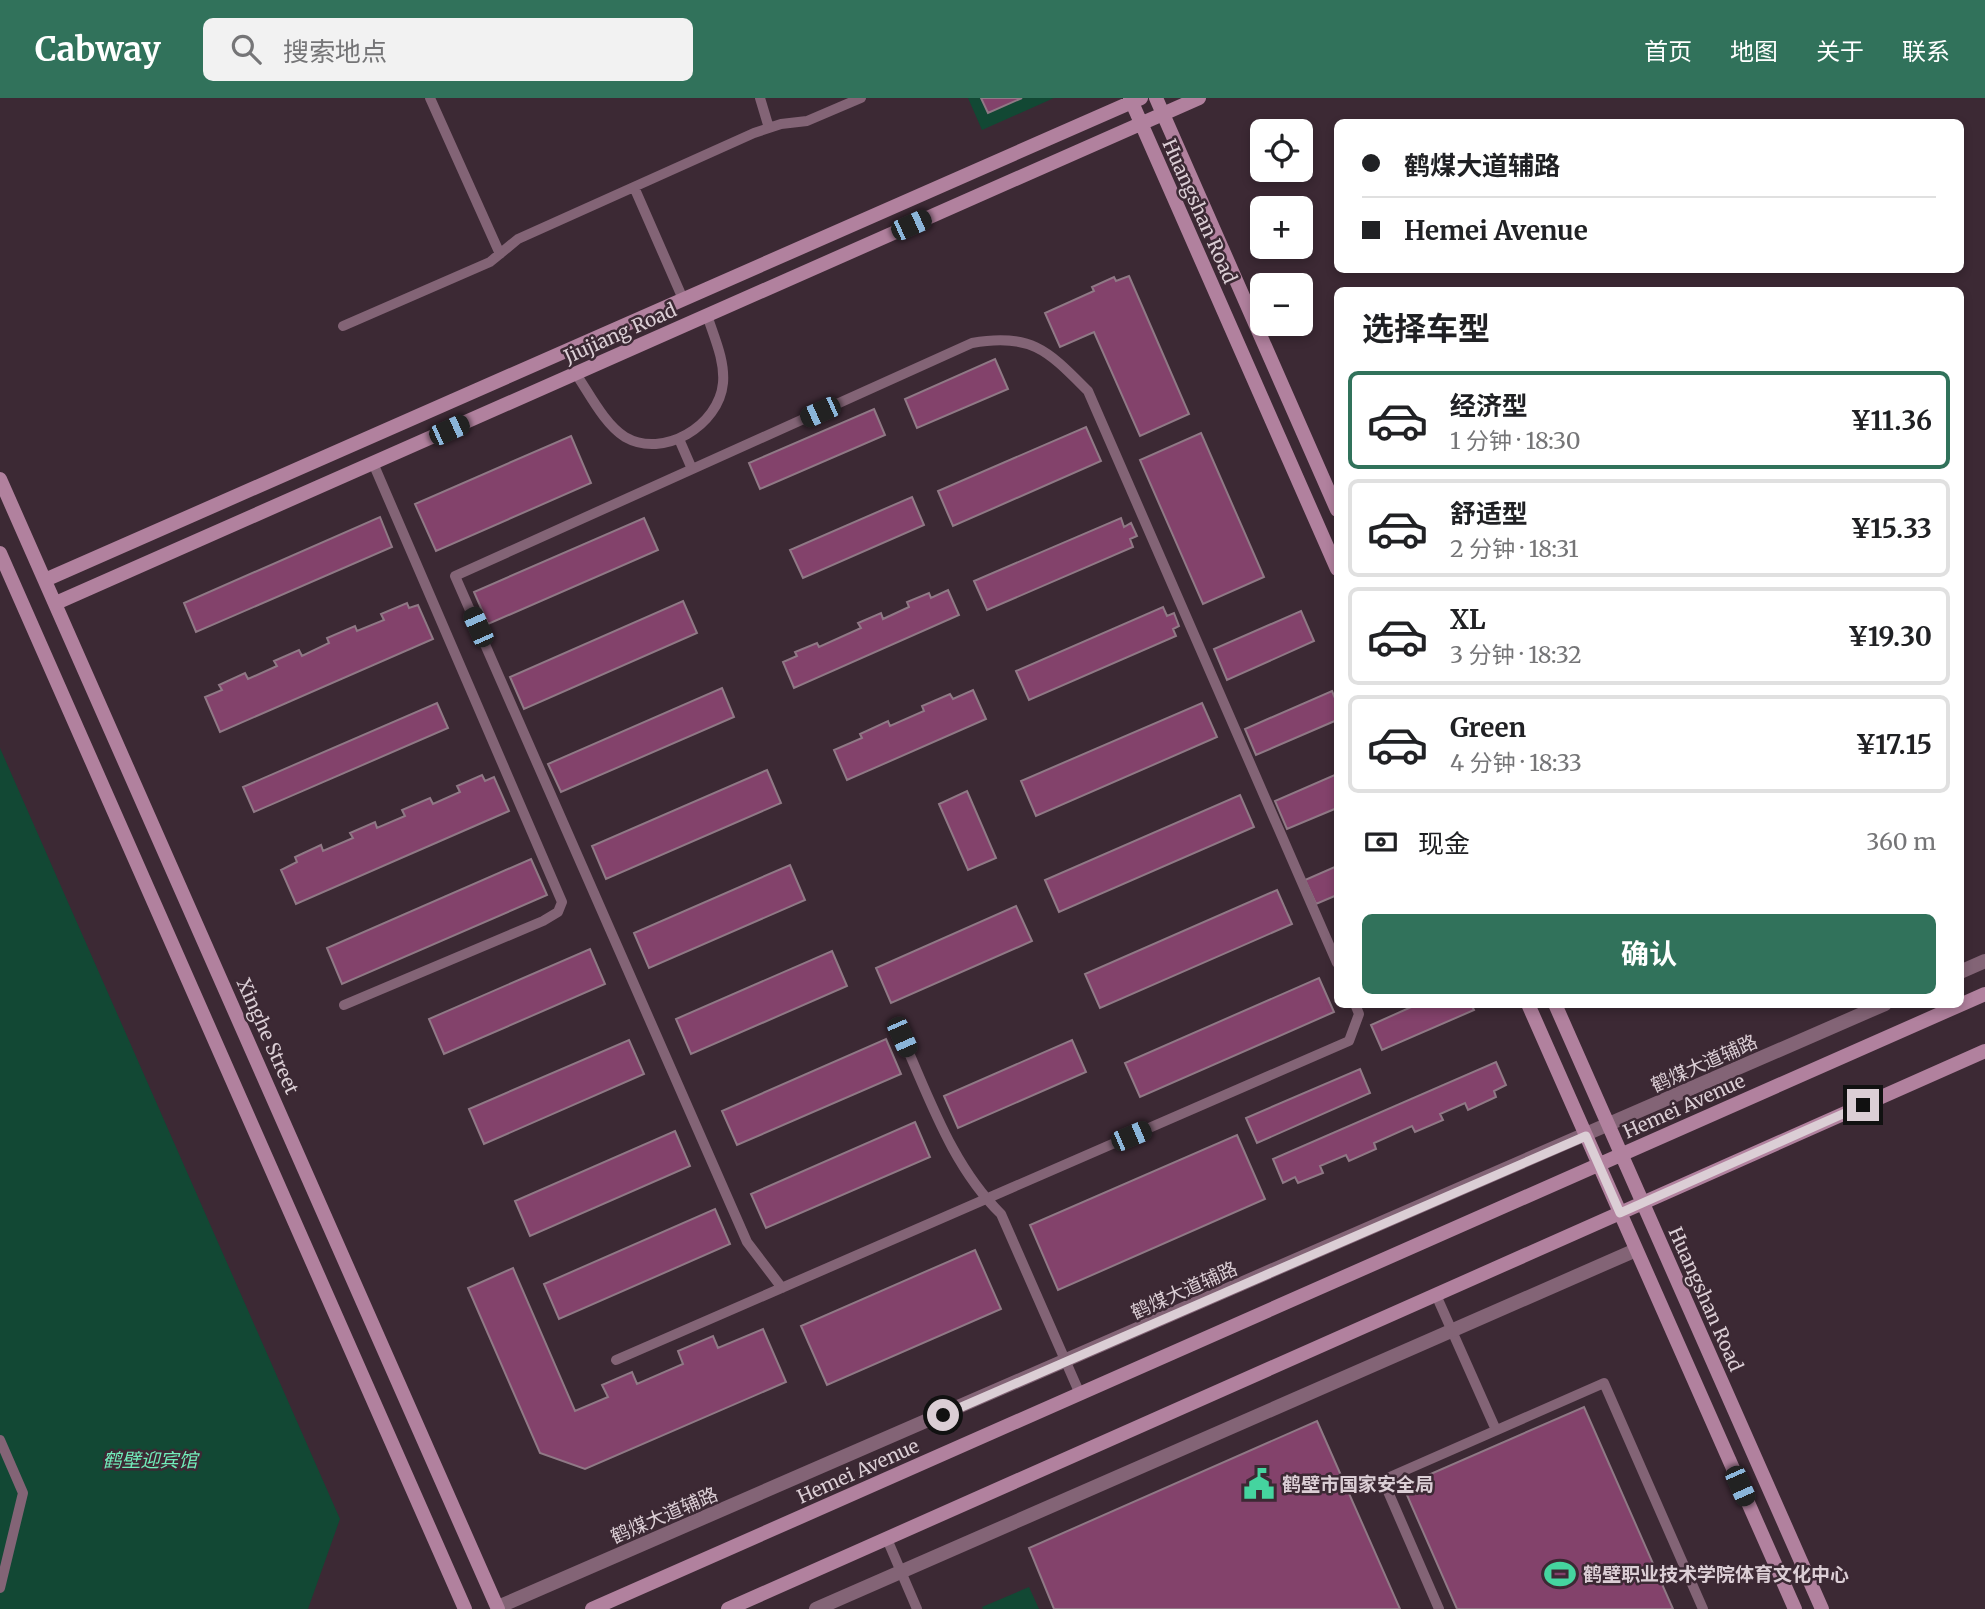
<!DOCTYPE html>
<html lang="zh">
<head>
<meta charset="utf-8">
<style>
  :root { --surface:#fff; --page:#f2f2f2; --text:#202124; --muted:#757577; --line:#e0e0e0; --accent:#31725b }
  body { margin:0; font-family:Merriweather,"Noto Sans SC",serif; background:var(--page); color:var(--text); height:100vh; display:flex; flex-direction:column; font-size:26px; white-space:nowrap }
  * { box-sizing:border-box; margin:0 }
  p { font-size:23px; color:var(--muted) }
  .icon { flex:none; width:38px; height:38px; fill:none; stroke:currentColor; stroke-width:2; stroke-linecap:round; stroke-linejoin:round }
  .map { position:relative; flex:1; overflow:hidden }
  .sheet { position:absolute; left:1334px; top:189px; width:630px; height:721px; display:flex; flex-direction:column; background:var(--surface); border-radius:10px; box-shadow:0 4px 10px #0003 }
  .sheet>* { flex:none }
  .top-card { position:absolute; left:1334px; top:21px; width:630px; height:154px; border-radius:10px; box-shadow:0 4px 10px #0003; display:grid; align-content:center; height:154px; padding:0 28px; background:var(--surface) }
  .fabs { position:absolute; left:1250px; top:21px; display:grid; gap:14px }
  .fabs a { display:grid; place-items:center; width:63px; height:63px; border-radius:10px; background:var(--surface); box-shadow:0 4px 10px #0003; font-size:35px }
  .end { position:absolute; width:32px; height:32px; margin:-16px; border:9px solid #dbced5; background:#111; box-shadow:0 0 0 4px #111 }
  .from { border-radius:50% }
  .car { position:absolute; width:21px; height:42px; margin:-21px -10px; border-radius:9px; box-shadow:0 0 5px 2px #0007; background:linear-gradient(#222 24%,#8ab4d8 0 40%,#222 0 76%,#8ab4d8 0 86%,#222 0) }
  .top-card b { display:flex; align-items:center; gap:24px; height:66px; font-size:26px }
  .top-card b+b { border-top:2px solid var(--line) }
  .top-card i { width:18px; height:18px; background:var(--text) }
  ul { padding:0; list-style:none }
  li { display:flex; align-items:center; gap:21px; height:98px; margin:0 14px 10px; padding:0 14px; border:4px solid var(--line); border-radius:10px }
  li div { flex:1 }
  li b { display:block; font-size:26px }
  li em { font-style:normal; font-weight:700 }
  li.current { border-color:var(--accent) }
  li>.icon { width:63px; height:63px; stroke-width:1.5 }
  h2 { padding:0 28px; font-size:32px; line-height:84px }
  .pay { display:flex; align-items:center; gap:18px; height:77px; padding:0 28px; font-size:26px }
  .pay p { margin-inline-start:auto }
  .action { display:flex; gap:14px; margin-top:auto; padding:14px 28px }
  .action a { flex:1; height:80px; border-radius:10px; background:var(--accent); color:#fff; font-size:28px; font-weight:700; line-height:80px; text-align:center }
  header { display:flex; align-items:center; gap:42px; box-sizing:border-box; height:98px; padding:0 35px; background:var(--accent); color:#fff }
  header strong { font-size:33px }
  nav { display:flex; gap:38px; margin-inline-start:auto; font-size:24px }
  .search { width:490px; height:63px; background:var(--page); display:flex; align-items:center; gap:18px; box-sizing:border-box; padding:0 24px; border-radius:10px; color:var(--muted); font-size:26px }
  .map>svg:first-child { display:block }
  .green { fill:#124834 }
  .building { fill:#83426b; stroke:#907986; stroke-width:2 }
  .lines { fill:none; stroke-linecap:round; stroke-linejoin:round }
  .lane { stroke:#836476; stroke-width:10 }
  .street { stroke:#836476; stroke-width:14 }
  .secondary { stroke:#b1819e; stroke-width:14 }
  .route { stroke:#dbced5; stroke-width:9 }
  .labels { text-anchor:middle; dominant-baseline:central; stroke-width:5; stroke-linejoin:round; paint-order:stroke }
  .street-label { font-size:19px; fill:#dbced5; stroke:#3c2934 }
  .park-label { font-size:19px; font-style:italic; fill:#71edba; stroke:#3c2934 }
  .poi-label { font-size:19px; font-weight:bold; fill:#dbced5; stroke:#3c2934; text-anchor:start }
</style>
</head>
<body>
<header>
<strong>Cabway</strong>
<div class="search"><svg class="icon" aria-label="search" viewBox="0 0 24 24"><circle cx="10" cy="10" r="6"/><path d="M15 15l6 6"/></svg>搜索地点</div>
<nav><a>首页</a><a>地图</a><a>关于</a><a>联系</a></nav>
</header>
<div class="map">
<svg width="1985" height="1511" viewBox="0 0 1985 1511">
  <rect width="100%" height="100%" fill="#3c2934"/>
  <path class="green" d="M 968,0 L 1054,0 L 982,32 Z
    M 0,650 L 340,1421 L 308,1511 L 0,1511 Z
    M 1029,1489 L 1039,1511 L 983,1511 L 982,1509 Z"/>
  <path class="building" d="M 981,0 L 1022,0 L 988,15 Z
    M 1129,178 L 1189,316 L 1140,338 L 1094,234 L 1060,249 L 1045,215 L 1094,193 L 1092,189 L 1114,179 L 1116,183 Z
    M 995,261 L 1008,291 L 917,330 L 905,301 Z
    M 874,311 L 885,337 L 760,391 L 749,365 Z
    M 1086,329 L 1101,363 L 953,428 L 938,393 Z
    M 1201,335 L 1264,479 L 1203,506 L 1140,362 Z
    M 571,338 L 591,385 L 436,453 L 415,406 Z
    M 912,399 L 924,427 L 803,480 L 790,452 Z
    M 380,419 L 392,449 L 196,534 L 184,505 Z
    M 644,420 L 658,452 L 488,526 L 474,494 Z
    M 1121,420 L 1124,429 L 1131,425 L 1137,438 L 1130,441 L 1133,449 L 987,512 L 974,483 Z
    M 948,492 L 959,517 L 794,590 L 783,564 L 797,558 L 795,554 L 817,545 L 819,549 L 861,530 L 858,525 L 881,515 L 883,521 L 909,509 L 907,504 L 929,495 L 931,500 Z
    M 683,503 L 697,535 L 524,611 L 510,579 Z
    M 407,505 L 409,510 L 418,507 L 433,541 L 220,634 L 205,599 L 222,592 L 219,587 L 245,575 L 248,581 L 277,568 L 274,563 L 299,552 L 302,558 L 329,545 L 327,540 L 355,528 L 357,533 L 384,522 L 381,516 Z
    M 1163,509 L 1167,518 L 1174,515 L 1179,528 L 1173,531 L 1176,538 L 1029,602 L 1016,573 Z
    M 1301,513 L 1314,543 L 1227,582 L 1214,551 Z
    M 722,590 L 734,619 L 561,694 L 548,666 Z
    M 973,592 L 986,621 L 847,682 L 834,652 L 862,640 L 860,636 L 888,623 L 890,628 L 924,613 L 922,608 L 950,596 L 953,601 Z
    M 1332,593 L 1337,605 L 1337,622 L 1256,657 L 1245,631 Z
    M 437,605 L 448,630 L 254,714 L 243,689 Z
    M 1202,605 L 1217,639 L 1036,718 L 1021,683 Z
    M 767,672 L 781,705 L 606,781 L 592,748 Z
    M 1337,676 L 1337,710 L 1287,731 L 1275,703 Z
    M 482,677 L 485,683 L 494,679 L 509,713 L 296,806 L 281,772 L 297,764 L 295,759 L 321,747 L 323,753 L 353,740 L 350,735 L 375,724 L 377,730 L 405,718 L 402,712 L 430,700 L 433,706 L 460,694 L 457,688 Z
    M 967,693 L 996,760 L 968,772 L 939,706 Z
    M 1240,697 L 1254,729 L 1059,814 L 1045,782 Z
    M 531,761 L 547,797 L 342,886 L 327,850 Z
    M 790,767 L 805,802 L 649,870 L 634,835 Z
    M 1337,768 L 1337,797 L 1316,806 L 1305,782 Z
    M 1277,792 L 1292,826 L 1100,910 L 1085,876 Z
    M 1016,808 L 1032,843 L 891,905 L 876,870 Z
    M 590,851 L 605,886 L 444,956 L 429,921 Z
    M 832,853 L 847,888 L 691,956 L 676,921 Z
    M 1319,880 L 1334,914 L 1140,999 L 1125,965 Z
    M 1418,906 L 1471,906 L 1474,912 L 1382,952 L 1371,927 Z
    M 886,941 L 901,976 L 737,1047 L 722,1013 Z
    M 629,942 L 644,976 L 484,1046 L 469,1011 Z
    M 1072,942 L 1086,974 L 958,1030 L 944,998 Z
    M 1496,964 L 1506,987 L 1494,993 L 1496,999 L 1468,1012 L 1465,1005 L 1440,1016 L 1443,1022 L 1415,1034 L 1412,1028 L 1374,1045 L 1376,1051 L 1349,1063 L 1346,1057 L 1320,1068 L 1323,1075 L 1298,1085 L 1295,1079 L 1283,1085 L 1273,1061 Z
    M 1360,971 L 1370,995 L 1257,1045 L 1246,1020 Z
    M 915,1024 L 930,1059 L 766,1130 L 751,1096 Z
    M 675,1033 L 690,1068 L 530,1138 L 515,1103 Z
    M 1237,1037 L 1265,1101 L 1058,1192 L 1030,1127 Z
    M 715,1111 L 730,1146 L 559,1221 L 544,1186 Z
    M 975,1152 L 1001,1211 L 827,1287 L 801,1228 Z
    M 513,1170 L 575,1313 L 608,1299 L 602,1287 L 632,1274 L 637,1286 L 683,1266 L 678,1253 L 713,1238 L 718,1250 L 763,1231 L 786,1284 L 585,1371 L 540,1355 L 468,1190 Z
    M 1584,1309 L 1673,1511 L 1457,1511 L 1403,1388 Z
    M 1317,1323 L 1400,1511 L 1054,1511 L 1029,1450 Z"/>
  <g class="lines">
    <path class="lane" d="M 430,0 L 500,156
      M 760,0 L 769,30
      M 634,89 L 683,201
      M 343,228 L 490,164 L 518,141 L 754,35 L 781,26 L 807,23 L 861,0
      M 576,276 C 589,295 605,327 625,339 C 663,361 719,328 723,285 C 725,262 714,239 707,217
      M 679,341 L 692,371
      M 344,907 L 543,823 L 558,814 L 562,804 L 373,365
      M 902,939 C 930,1001 952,1068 1001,1116 L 1080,1296
      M 782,1190 L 747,1144 L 455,478 L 972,245 C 1032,234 1049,254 1088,293 L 1337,865
      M 1436,1197 L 1496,1332
      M 616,1262 L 1349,943 L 1359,916 L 1355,906
      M 0,1342 L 23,1395 L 0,1490
      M 887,1441 L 917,1511
      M 1439,1511 L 1383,1382 L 1604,1285 L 1703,1511"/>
    <path class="street" d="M 1960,874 L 1985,863
      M 498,1509 L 1885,906
      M 816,1511 L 1636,1152"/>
    <path class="secondary" d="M 1130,0 L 1337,471
      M 1156,0 L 1337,412
      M 0,381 L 498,1511
      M 0,455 L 465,1511
      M 45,482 L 1141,0
      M 56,505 L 1199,0
      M 1528,906 L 1795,1511
      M 1555,906 L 1822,1511
      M 592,1511 L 1985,896
      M 728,1511 L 1985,953"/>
  </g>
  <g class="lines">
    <path class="route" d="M 943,1317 L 1586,1038 L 1620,1115 L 1863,1007"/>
  </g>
  <defs>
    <symbol id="civic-bare" viewBox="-9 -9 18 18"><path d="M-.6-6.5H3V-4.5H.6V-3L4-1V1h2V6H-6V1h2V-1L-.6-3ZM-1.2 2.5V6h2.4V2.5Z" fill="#45d49f" stroke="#3c2934" stroke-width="2.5" paint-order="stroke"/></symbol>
    <symbol id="stadium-bare" viewBox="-9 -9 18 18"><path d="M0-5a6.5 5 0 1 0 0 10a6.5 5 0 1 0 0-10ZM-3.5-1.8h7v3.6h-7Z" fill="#45d49f" stroke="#3c2934" stroke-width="2.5" paint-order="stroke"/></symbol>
  </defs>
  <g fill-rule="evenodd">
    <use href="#civic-bare" x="1237" y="1364" width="44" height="44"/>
    <use href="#stadium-bare" x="1538" y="1454" width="44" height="44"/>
  </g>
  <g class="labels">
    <g class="street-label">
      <text transform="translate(1200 113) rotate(66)">Huangshan Road</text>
      <text transform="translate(620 235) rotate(-24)">Jiujiang Road</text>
      <text transform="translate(268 938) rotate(66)">Xinghe Street</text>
      <text transform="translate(1704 965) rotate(-24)">鹤煤大道辅路</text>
      <text transform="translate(1684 1008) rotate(-24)">Hemei Avenue</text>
      <text transform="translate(1184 1192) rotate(-24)">鹤煤大道辅路</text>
      <text transform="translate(1706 1201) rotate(66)">Huangshan Road</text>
      <text transform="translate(858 1373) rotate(-24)">Hemei Avenue</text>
      <text transform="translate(664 1417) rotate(-23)">鹤煤大道辅路</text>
    </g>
    <g class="park-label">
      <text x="150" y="1362">鹤壁迎宾馆</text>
    </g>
    <g class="poi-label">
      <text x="1282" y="1386">鹤壁市国家安全局</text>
      <text x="1583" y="1476">鹤壁职业技术学院体育文化中心</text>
    </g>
  </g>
</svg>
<div class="fabs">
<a><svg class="icon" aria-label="locate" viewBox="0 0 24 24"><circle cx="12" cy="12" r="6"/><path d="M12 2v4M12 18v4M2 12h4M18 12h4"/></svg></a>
<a>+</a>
<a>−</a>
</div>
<i class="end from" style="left:943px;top:1317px"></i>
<i class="end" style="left:1863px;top:1007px"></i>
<i class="car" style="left:911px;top:127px;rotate:66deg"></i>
<i class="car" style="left:820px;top:314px;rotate:246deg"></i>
<i class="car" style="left:449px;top:332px;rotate:66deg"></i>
<i class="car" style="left:478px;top:529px;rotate:336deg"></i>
<i class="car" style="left:902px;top:939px;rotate:156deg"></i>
<i class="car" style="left:1131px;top:1038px;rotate:67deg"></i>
<i class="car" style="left:1740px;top:1388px;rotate:156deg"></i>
<div class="top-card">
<b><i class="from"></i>鹤煤大道辅路</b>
<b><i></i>Hemei Avenue</b>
</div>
<section class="sheet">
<h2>选择车型</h2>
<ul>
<li class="current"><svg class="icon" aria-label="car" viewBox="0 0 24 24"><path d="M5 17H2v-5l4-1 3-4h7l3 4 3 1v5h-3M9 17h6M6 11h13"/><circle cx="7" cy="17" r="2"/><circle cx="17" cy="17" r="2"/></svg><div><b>经济型</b><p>1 分钟 · 18:30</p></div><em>¥11.36</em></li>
<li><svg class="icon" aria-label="car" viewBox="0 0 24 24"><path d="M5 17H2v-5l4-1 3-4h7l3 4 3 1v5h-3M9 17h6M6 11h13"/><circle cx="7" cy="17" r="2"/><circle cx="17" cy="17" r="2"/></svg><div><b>舒适型</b><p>2 分钟 · 18:31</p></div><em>¥15.33</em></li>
<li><svg class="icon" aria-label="car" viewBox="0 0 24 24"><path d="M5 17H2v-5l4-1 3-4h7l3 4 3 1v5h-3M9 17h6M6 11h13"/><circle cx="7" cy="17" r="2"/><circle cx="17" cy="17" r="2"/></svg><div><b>XL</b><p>3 分钟 · 18:32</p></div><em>¥19.30</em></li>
<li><svg class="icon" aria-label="car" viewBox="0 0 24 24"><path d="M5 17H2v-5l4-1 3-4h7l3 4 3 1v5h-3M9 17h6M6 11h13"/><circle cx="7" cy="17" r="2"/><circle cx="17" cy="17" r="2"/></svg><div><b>Green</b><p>4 分钟 · 18:33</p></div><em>¥17.15</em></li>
</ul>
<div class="pay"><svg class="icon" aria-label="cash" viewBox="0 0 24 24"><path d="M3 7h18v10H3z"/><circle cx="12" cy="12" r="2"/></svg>现金<p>360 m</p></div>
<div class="action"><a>确认</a></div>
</section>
</div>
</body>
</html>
